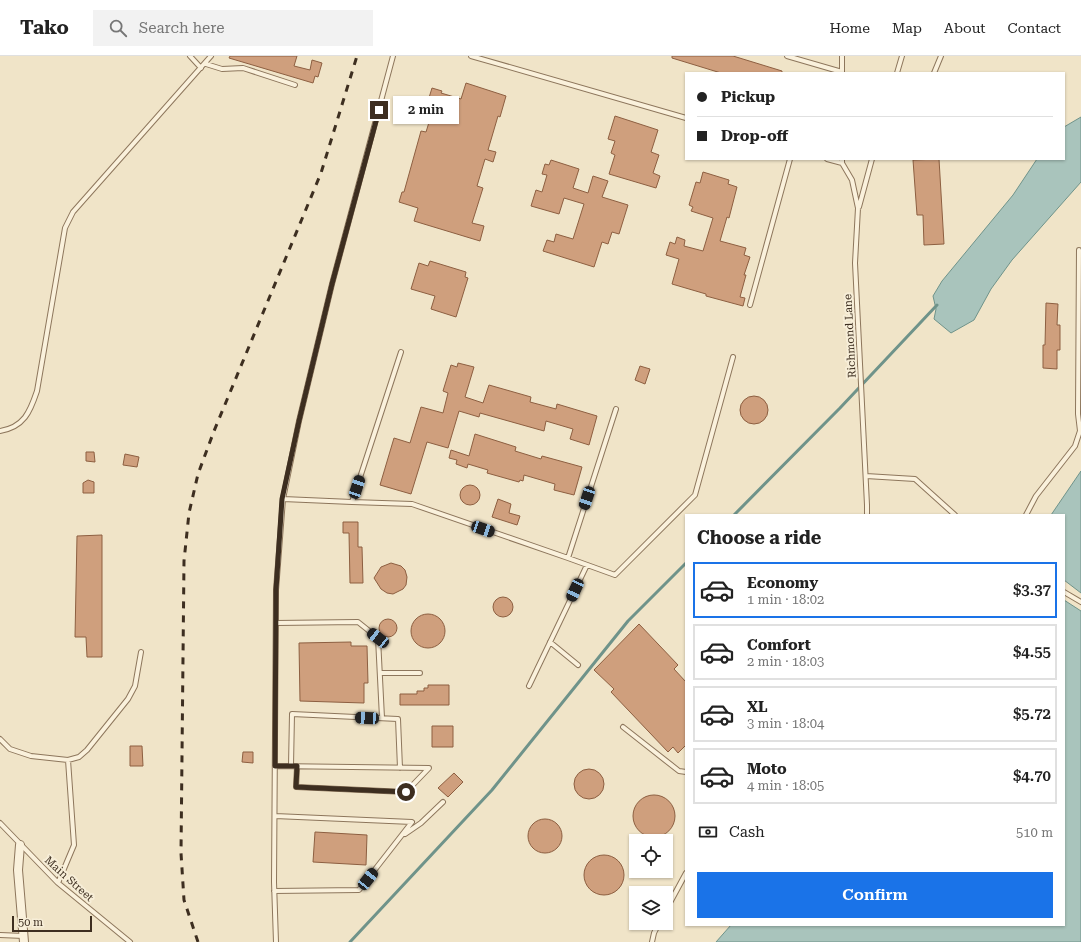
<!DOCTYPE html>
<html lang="en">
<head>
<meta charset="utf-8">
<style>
  :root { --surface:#fff; --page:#f2f2f2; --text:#222; --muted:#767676; --line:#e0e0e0; --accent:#1a73e8 }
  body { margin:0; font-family:"Roboto Serif",serif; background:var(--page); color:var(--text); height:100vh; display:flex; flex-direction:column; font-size:15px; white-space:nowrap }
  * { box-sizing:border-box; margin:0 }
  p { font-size:13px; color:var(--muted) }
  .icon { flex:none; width:22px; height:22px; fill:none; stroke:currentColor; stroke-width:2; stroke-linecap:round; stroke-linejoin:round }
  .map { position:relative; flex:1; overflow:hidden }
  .sheet { position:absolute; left:685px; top:458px; width:380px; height:412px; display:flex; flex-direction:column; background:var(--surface); border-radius:0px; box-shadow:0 1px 3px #0004 }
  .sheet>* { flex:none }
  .guide { position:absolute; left:685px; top:16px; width:380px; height:88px; border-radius:0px; box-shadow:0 1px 3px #0004; display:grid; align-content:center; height:88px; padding:0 12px; background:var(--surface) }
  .controls { position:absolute; left:629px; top:778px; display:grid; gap:8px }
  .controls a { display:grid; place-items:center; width:44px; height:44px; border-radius:0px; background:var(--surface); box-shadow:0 1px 3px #0004; font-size:20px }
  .scale { position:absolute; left:12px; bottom:10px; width:80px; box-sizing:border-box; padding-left:4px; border:2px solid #3d2e20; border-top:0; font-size:11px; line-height:14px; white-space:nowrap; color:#3d2e20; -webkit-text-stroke:3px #f7eed8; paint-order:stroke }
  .end { position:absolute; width:18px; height:18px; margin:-9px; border:5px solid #3d2e20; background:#fff; box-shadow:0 0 0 2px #fff }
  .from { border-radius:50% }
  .bubble { position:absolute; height:28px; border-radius:0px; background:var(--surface); box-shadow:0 1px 3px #0004; font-size:13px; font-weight:600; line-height:28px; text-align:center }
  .car { position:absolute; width:12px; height:24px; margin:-12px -6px; border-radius:5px; box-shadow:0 0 3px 1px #0007; background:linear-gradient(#222 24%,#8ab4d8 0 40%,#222 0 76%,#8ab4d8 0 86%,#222 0) }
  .guide b { display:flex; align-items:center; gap:14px; height:38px; font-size:15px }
  .guide b+b { border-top:1px solid var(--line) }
  .guide i { width:10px; height:10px; background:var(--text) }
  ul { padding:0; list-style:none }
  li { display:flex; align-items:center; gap:12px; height:56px; margin:0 8px 6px; padding:0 4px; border:2px solid var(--line); border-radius:0px }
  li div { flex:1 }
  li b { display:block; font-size:15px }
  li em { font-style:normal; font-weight:600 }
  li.selected { border-color:var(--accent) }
  li>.icon { width:36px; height:36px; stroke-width:1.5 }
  h2 { padding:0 12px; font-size:18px; line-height:48px }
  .pay { display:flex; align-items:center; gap:10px; height:44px; padding:0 12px; font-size:15px }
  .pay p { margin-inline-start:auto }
  .cta { display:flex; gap:8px; margin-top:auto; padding:8px 12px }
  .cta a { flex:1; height:46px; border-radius:0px; background:var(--accent); color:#fff; font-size:16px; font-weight:600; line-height:46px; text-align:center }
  header { display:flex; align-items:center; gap:24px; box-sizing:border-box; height:56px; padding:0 20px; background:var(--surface); border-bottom:1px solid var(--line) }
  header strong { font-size:19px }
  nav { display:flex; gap:22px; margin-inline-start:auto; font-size:14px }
  .search { width:280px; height:36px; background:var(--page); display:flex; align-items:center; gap:10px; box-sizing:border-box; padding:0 14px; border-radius:0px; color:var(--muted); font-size:15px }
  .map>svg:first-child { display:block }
  .water { fill:#a9c4bc; stroke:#6f938a }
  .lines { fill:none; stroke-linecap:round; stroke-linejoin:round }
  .stream { stroke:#6f938a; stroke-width:3 }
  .building { fill:#cf9f7d; stroke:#8d5f41 }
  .service-casing { stroke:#8d765c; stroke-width:6 }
  .minor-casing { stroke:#8d765c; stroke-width:10 }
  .service { stroke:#faf1dc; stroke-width:4 }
  .minor { stroke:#faf1dc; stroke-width:8 }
  .rail { stroke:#3d2e20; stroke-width:3; stroke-dasharray:7 7; stroke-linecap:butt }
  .route { stroke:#3d2e20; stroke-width:5 }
  .labels { text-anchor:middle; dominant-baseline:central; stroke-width:4; stroke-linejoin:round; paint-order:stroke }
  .street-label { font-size:11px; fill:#3d2e20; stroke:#f7eed8 }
</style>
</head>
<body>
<header>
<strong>Tako</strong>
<div class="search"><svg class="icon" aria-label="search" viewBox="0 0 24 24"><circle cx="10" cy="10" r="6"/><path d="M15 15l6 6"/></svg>Search here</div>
<nav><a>Home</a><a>Map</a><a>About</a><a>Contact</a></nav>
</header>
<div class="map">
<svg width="1081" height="886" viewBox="0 0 1081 886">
  <rect width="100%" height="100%" fill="#f0e4c8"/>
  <path class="water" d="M 1081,61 L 1081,126 L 1012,204 L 991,233 L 974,264 L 951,277 L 934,263 L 936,253 L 933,240 L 942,225 L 1013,139 L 1037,103 L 1064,103 L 1064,71 Z
    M 1081,415 L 1081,537 L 1064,524 L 1064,459 L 1051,459 Z
    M 1064,544 L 1081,555 L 1081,886 L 716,886 L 731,869 L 1064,869 Z"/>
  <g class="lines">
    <path class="stream" d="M 734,459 L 840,352 L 937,249
      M 350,886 L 492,734 L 628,565 L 686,507"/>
  </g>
  <path class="building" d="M 230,0 L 297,0 L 294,10 L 310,14 L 312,4 L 322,7 L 318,21 L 315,20 L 313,27 L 229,2 Z
    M 672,0 L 733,0 L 782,15 L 782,17 L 721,17 L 672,2 Z
    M 466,27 L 506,40 L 500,61 L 498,60 L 488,94 L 496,96 L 493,106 L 485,103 L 477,130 L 483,132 L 472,167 L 484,170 L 480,185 L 414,165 L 418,152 L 399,146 L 402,136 L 404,136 L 421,75 L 426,76 L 435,47 L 428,45 L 432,32 L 442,35 L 441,37 L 461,43 Z
    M 615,60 L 658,74 L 651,96 L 659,99 L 653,117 L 660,120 L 656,132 L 609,118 L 615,99 L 611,97 L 615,85 L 608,83 Z
    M 939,103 L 944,188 L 924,189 L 923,159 L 917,159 L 913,104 Z
    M 551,104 L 579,113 L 573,132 L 588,137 L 593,120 L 608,125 L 602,141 L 628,149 L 619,178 L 612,176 L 608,188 L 602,186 L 594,211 L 543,195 L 547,184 L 554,186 L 556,178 L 573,183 L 584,148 L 564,142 L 559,158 L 531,150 L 536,134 L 542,136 L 547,119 L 542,118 L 545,108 L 549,109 Z
    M 703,116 L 729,124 L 728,128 L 737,131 L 729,162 L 727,161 L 720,185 L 746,192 L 744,199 L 750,201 L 744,219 L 746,219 L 740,241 L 745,242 L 743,250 L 706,240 L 706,238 L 672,228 L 679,203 L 666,199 L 670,186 L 675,188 L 677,181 L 685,184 L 684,190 L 703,195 L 713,162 L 691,155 L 693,151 L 689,149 L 696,126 L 700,127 Z
    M 430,205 L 466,216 L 465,221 L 468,222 L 456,261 L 431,253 L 435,240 L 411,233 L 419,207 L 428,210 Z
    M 1046,247 L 1058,248 L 1057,269 L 1060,269 L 1060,294 L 1057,294 L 1057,313 L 1043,312 L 1043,289 L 1045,289 Z
    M 458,307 L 474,311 L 465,341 L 483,347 L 489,329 L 531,341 L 530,346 L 556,353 L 557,348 L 597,360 L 589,389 L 570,383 L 573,373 L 546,365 L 544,375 L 480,357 L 479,361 L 459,355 L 448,392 L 427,386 L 411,438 L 380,429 L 394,382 L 410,387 L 421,351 L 443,357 L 448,337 L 443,335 L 451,309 L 457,311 Z
    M 640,310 L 650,313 L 645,328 L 635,324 Z
    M740 354a14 14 0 1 1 28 0a14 14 0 1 1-28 0Z
    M 475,378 L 516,391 L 515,395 L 541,403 L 542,400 L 582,411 L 574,439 L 554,434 L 555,428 L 524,419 L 523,425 L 520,424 L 519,426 L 487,417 L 488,414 L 468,408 L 467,412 L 456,408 L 457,404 L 449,402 L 451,394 L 469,400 Z
    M 86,396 L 94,396 L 95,406 L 86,405 Z
    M 125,398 L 139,401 L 137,411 L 123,409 Z
    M 88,424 L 94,426 L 94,437 L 83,437 L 83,427 Z
    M460 439a10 10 0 1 1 20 0a10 10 0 1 1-20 0Z
    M 498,443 L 511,448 L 509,457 L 520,460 L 517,469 L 492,461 Z
    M 343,466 L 358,466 L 358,491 L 362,491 L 363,527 L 350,527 L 349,477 L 343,477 Z
    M 102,479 L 102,601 L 87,601 L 86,581 L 75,581 L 77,480 Z
    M 391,507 L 401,510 L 405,514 L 407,521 L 406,529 L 403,533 L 393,538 L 387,537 L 381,533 L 374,522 L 381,511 Z
    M493 551a10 10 0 1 1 20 0a10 10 0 1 1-20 0Z
    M411 575a17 17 0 1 1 34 0a17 17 0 1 1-34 0Z
    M379 572a9 9 0 1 1 18 0a9 9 0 1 1-18 0Z
    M 639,568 L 678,609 L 674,613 L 686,626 L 686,689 L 678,697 L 673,691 L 668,696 L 611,636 L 614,633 L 594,614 Z
    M 351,586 L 351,590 L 367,590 L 368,627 L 364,627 L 364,647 L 300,645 L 299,587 Z
    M 428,629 L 449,629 L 449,649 L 400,649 L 400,638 L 417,638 L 417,635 L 424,635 L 424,632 L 428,632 Z
    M 432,670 L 453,670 L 453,691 L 432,691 Z
    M 130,690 L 142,690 L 143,710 L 130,710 Z
    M 243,696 L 253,696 L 253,707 L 242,706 Z
    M574 728a15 15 0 1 1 30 0a15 15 0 1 1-30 0Z
    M 454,717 L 463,726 L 448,741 L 438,732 Z
    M633 760a21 21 0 1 1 42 0a21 21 0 1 1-42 0Z
    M528 780a17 17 0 1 1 34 0a17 17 0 1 1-34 0Z
    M 315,776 L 367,779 L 366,809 L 313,806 Z
    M584 819a20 20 0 1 1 40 0a20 20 0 1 1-40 0Z"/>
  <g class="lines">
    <defs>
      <path id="service" d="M 190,0 L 201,12
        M 471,0 L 686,62
        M 787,0 L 842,16
        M 206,8 L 222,13 L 243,12 L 295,29
        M 842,17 L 842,0
        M 897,17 L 902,0
        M 934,17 L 941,0
        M 827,103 L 842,107
        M 842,103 L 842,107 L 852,124 L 858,152 L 855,207 L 867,449 L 867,459
        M 859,151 L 872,103
        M 750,249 L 790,103
        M 0,375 C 24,371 30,356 37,335 L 65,172 L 73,156 L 211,0
        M 866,420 L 915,423 L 955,459
        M 283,443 L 352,446 L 401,296
        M 352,446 L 412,448 L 568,502 L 615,519 L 695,439 L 733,301
        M 1026,459 L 1036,440 L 1075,390 L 1080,375 L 1078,358 L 1079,194
        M 568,502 L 616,353
        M 1064,536 L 1081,546
        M 276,567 L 358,566 L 378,582 L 382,662
        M 550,586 L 578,609
        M 380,617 L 420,617
        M 529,630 L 587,509
        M 623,671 L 679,715 L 686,716
        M 0,683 L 10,693 L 31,700 L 68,704 L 79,701 L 87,694 L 128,643 L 135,630 L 141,596
        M 275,710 L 429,712 L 406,736 L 296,731 L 297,711
        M 291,710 L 292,658 L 398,663 L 400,712
        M 0,767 L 58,827 L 130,886
        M 405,778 L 421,767 L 443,746
        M 58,827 L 74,789 L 68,704
        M 274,835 L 359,834 L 412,766 L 275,760
        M 666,854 L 686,817
        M 0,879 L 24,880
        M 276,886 L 274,826 L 276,534 L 283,443 L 299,365 L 332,228 L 393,0
        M 652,886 L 654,877 L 659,867"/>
      <path id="minor" d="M 20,789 L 18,814 L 24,886"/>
    </defs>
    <use href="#service" class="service-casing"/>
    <use href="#minor" class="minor-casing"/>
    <use href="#service" class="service"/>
    <use href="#minor" class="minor"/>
    <path class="rail" d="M 198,886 L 184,844 L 181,797 L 184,505 L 189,457 L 198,418 L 214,375 L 321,117 L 357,0"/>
  </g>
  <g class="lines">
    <path class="route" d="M 379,54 L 332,228 L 299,365 L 282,443 L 276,534 L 275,710 L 297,710 L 296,731 L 406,736"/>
  </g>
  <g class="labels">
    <g class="street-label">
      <text transform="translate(850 280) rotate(-93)">Richmond Lane</text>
      <text transform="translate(69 823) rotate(42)">Main Street</text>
    </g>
  </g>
</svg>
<div class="controls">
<a><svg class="icon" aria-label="locate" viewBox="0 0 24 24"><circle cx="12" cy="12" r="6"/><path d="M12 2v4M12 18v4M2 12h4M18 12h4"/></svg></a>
<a><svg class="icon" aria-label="layers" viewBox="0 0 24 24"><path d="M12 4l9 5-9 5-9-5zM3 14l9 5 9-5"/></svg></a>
</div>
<div class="scale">50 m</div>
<i class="end from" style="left:406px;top:736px"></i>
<i class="end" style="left:379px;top:54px"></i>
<div class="bubble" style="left:393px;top:40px;width:66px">2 min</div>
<i class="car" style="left:357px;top:431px;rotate:18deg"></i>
<i class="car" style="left:587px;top:442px;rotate:198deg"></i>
<i class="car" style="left:483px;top:473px;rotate:109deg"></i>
<i class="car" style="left:575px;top:534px;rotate:205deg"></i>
<i class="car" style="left:378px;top:582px;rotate:308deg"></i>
<i class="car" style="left:367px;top:662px;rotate:273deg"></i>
<i class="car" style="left:368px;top:823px;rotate:38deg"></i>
<div class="guide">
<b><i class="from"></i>Pickup</b>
<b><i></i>Drop-off</b>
</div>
<section class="sheet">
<h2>Choose a ride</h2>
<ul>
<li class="selected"><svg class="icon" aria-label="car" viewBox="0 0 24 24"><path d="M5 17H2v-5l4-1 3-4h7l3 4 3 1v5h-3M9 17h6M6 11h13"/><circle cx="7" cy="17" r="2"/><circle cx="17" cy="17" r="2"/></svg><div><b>Economy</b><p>1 min · 18:02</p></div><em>$3.37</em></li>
<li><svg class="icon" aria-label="car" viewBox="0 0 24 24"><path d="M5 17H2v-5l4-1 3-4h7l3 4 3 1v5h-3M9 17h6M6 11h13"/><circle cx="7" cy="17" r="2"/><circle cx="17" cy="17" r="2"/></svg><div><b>Comfort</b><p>2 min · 18:03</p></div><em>$4.55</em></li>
<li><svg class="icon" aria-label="car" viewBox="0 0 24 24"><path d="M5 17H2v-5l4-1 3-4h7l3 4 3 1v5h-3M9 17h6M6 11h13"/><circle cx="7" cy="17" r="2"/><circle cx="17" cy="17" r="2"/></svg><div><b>XL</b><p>3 min · 18:04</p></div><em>$5.72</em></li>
<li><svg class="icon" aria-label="car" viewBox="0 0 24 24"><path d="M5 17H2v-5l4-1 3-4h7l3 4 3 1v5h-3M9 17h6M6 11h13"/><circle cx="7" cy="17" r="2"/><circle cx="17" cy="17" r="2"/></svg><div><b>Moto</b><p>4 min · 18:05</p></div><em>$4.70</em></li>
</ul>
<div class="pay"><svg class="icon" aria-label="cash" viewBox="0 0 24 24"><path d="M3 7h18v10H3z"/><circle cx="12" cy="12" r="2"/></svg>Cash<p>510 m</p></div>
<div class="cta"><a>Confirm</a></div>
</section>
</div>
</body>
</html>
